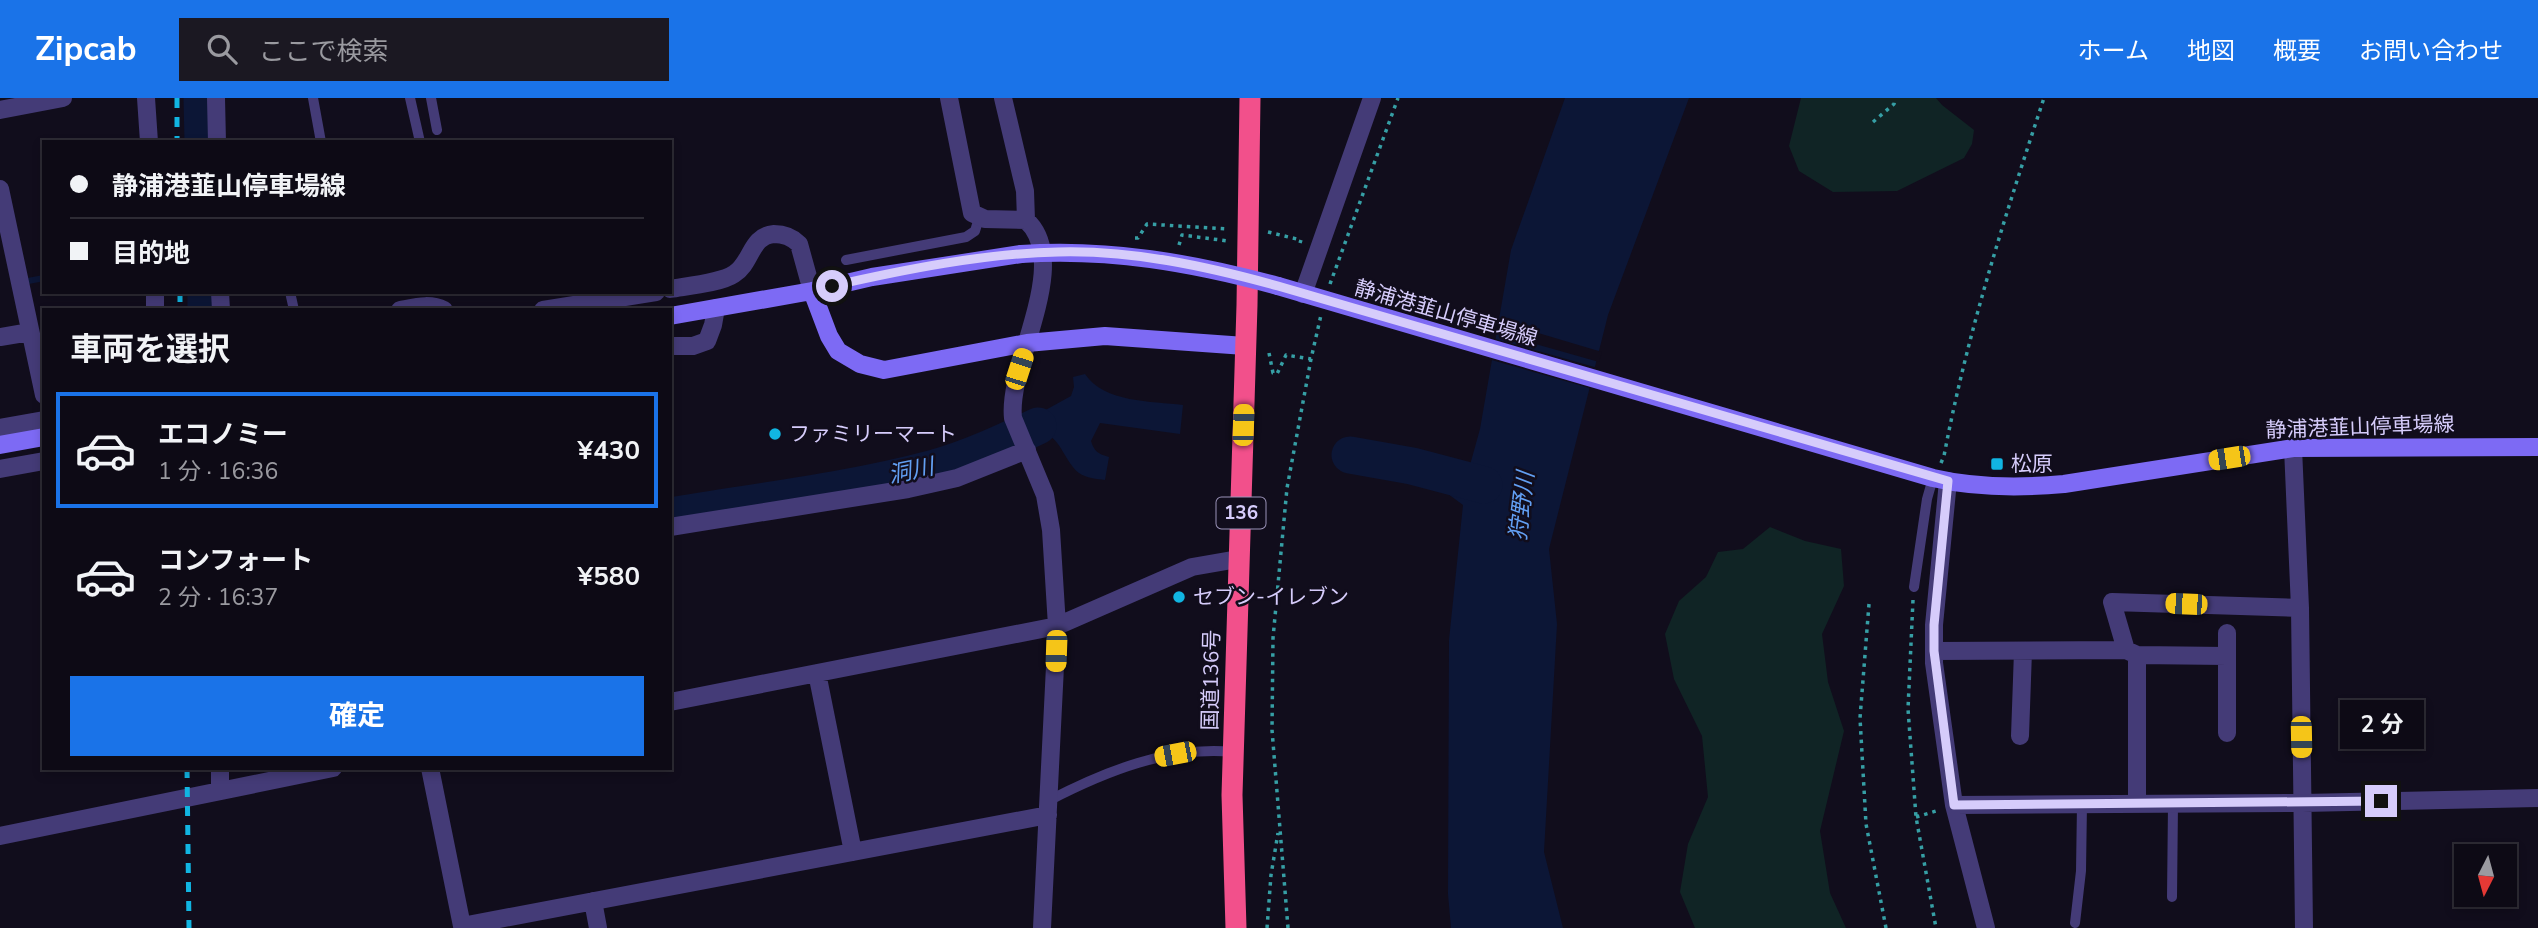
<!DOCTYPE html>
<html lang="ja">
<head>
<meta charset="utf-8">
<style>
  :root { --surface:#0d0a15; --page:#1b1822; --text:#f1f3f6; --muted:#9a9aa0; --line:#2d2b34; --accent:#1a73e8 }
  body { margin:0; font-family:"Nunito Sans","Noto Sans JP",sans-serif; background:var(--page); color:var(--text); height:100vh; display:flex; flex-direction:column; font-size:26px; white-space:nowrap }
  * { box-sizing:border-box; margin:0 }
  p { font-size:23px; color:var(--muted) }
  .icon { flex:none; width:38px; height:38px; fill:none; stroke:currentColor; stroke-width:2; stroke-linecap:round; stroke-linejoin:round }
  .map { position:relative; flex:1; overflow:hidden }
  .side { position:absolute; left:42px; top:210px; width:630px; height:462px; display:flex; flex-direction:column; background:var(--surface); border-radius:0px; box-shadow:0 4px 10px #0003,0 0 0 2px var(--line) }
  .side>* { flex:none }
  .guide { position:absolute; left:42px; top:42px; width:630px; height:154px; border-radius:0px; box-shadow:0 4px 10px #0003,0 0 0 2px var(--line); display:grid; align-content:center; height:154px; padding:0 28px; background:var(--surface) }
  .needle { width:46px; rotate:186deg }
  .controls { position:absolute; left:2454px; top:746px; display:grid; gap:14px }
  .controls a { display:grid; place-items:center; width:63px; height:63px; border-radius:0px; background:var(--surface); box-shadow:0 4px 10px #0003,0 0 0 2px var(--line); font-size:35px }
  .end { position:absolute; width:32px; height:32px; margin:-16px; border:9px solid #d6ccfb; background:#111; box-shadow:0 0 0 4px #111 }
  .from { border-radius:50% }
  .bubble { position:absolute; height:49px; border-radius:0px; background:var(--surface); box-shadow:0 4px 10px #0003,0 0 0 2px var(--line); font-size:23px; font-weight:700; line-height:49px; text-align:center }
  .car { position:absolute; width:21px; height:42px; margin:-21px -10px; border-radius:9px; box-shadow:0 0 5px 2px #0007; background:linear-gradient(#f5c518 24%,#345 0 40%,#f5c518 0 76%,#345 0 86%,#f5c518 0) }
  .guide b { display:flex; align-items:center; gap:24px; height:66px; font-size:26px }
  .guide b+b { border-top:2px solid var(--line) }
  .guide i { width:18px; height:18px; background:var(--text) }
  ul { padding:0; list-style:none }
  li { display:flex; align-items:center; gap:21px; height:116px; margin:0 14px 10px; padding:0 14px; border:4px solid transparent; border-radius:0px }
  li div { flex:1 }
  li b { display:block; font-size:26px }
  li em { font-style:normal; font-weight:700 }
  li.current { border-color:var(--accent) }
  li>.icon { width:63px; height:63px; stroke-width:1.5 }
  h2 { padding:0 28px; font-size:32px; line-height:84px }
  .cta { display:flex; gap:14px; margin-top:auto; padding:14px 28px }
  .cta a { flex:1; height:80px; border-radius:0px; background:var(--accent); color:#fff; font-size:28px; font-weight:700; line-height:80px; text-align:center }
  header { display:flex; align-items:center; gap:42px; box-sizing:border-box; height:98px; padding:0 35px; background:var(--accent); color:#fff }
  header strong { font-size:33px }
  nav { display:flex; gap:38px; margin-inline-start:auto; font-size:24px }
  .search { width:490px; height:63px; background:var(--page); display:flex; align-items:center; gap:18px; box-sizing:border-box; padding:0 24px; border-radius:0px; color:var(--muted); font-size:26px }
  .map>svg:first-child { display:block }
  .green { fill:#102425 }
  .water { fill:#0c1636 }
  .pier { fill:#110d1c }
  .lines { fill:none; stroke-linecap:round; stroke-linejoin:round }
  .stream { stroke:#0c1636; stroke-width:6 }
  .river { stroke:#0c1636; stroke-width:37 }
  .path { stroke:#369fa5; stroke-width:3.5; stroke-dasharray:3.5 5; stroke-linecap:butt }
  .lane { stroke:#443b77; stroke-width:10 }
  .street { stroke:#443b77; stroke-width:18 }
  .secondary { stroke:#7d6af4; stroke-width:18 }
  .highway { stroke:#f2508b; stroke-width:21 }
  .rail { stroke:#11b5e2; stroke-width:5; stroke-dasharray:10 9; stroke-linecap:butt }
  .secondary-bridge { stroke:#7d6af4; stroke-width:18 }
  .route { stroke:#d6ccfb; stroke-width:9 }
  .poi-dot { fill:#11b5e2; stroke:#110d1c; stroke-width:2.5 }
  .labels { text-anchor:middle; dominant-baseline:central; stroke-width:5; stroke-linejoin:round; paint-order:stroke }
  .shield { fill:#110d1c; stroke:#9b93b8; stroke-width:2 }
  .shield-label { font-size:19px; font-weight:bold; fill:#d6ccfb }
  .street-label { font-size:21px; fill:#d6ccfb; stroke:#110d1c }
  .poi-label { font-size:21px; fill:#d6ccfb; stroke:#110d1c; text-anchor:start }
  .water-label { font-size:23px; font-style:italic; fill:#629ff3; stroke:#110d1c }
</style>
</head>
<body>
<header>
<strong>Zipcab</strong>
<div class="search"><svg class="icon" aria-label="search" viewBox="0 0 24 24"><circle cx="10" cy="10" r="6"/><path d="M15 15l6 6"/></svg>ここで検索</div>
<nav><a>ホーム</a><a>地図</a><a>概要</a><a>お問い合わせ</a></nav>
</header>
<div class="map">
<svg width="2538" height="830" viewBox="0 0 2538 830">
  <rect width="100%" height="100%" fill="#110d1c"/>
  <path class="green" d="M 1801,0 L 1936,0 L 1942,7 L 1974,32 L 1972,46 L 1964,60 L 1897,93 L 1833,94 L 1799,73 L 1789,48 Z
    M 1770,429 L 1805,443 L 1841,451 L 1844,488 L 1822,536 L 1828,584 L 1844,633 L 1820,733 L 1830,795 L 1846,830 L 1695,830 L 1680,794 L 1688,746 L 1708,699 L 1702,638 L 1674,581 L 1665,536 L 1679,503 L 1706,479 L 1718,454 L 1743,451 Z"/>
  <path class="water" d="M 1565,0 L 1689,0 L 1608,217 L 1549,451 L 1557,526 L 1544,754 L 1563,830 L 1451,830 L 1448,796 L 1449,542 L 1463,407 L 1432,384 L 1436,370 L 1470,367 L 1480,331 L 1511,152 Z
    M 1085,276 C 1104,305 1152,303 1183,307 L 1180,336 L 1100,325 L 1091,343 C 1094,353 1098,356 1109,359 L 1105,382 C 1097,381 1086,380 1079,375 C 1062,362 1059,328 1032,337 C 1020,342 1009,350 998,355 L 991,342 L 1071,298 L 1074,289 L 1073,279 Z"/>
  <path class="pier" d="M 1495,222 L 1602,254 L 1599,264 L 1493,234 Z
    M 1492,240 L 1598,270 L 1593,291 L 1488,261 Z"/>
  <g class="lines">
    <path class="stream" d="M 28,183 L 44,180"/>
    <path class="river" d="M 202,0 L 203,44
      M 206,194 L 206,212
      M 1350,357 L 1412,368 L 1484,387
      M 670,418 C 758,403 848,393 934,370 C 970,360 1004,344 1038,328"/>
    <path class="path" d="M 1873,24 L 1894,6 L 1895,0
      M 1268,134 L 1301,142 L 1300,145
      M 1135,140 L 1138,140 L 1147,126 L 1228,131
      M 1179,147 L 1182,137 L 1228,143
      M 1330,186 L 1398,0
      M 1269,255 L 1273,275 L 1277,276 L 1286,257 L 1311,261
      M 1941,365 L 1944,358 C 1967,236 2005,118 2044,0
      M 1913,502 L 1908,611 L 1916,719 L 1936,830
      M 1869,506 L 1860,620 L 1866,726 L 1886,830
      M 1916,719 L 1936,713
      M 1267,830 L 1271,777 L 1278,735
      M 1288,830 L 1272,632 L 1273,540 L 1287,390 L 1311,261 L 1321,217"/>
    <path class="lane" d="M 313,0 L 321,44
      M 410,0 L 420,44
      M 431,0 L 437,32
      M 846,162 L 966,139 L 975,133 L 979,120
      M 290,194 L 294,212
      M 1914,489 L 1927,401 L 1933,380
      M 1048,703 C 1106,673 1168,648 1233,654
      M 2172,799 L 2173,706
      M 2075,825 L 2081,773 L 2082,706"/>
    <path class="street" d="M 146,0 L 149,44
      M 216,0 L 217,44
      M 949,0 L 972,115 L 985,121 L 1026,122 C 1073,165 1007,266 1013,320 L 1045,397 L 1051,432 L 1057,528 L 1042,830
      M 1003,0 L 1025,93 L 1026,122
      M 0,12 L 63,0
      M 0,91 L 44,297
      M 670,191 C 687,188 721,185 734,176 C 752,165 750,138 774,136 C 783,136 792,139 799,146 L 812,193
      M 155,194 L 155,212
      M 220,194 L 221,212
      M 1303,196 L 1372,0
      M 400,212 C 416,209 430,205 444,212
      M 543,212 L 656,194
      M 0,239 L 30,234
      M 670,248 L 693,248 L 707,243 L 713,227 L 716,210
      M 0,330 L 44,322
      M 2293,350 L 2300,510 L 2304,830
      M 0,371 L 44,363
      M 1948,383 L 1934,527 L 1934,565 L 1954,707 L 1986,830
      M 670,429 L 908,391 L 957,380 L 1027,352
      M 2126,552 L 2112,504 L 2300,510
      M 1934,553 L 2126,552 L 2137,557 L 2227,558
      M 817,575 L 853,754
      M 670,604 L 1057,528 L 1192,469 L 1238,461
      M 2227,635 L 2227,535
      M 2020,638 L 2023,553
      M 220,670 L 220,693
      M 430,670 L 462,828 L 1048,717
      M 2137,706 L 2137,557
      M 1954,707 L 2303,705 L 2538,700
      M 0,738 L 333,670
      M 593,803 L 598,830"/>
    <path class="secondary" d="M 1021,156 L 872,179 L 812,193 L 829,238 L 838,253 L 860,266 L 884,272 L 1027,245 L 1105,238 L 1245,248
      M 1278,188 L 1933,380 C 1976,390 2020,390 2064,386 L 2293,350 L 2538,349
      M 670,218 L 812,193
      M 0,347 L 44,339"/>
    <path class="highway" d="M 1236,830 L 1232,697 L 1247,207 L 1250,0"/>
    <path class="rail" d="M 177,0 L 177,44
      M 180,194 L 180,212
      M 187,670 L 189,830"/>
    <path class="secondary-bridge" d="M 1021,156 C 1109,150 1193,165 1278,188"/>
  </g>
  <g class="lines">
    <path class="route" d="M 832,188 C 902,172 986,155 1058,154 C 1132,152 1206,168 1278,188 L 1948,383 L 1934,527 L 1934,553 L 1954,707 L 2381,703"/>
  </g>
  <g class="poi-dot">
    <circle cx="775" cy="336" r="7"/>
    <rect x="1990" y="359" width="14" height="14" rx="3.5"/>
    <circle cx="1179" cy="499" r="7"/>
  </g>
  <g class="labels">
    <rect class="shield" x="1216.5" y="399.5" width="49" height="31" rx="5"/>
    <g class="shield-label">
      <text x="1241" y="415">136</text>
    </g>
    <g class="street-label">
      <text transform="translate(1446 215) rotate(16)">静浦港韮山停車場線</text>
      <text transform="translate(2360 329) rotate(-2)">静浦港韮山停車場線</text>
      <text transform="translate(1211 582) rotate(-89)">国道136号</text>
    </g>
    <g class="poi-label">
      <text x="789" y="336">ファミリーマート</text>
      <text x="2011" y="366">松原</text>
      <text x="1193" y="499">セブン-イレブン</text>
    </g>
    <g class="water-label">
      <text transform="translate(911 373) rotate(-12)">洞川</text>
      <text transform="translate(1522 408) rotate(-83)">狩野川</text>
    </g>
  </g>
</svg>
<div class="controls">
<a><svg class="needle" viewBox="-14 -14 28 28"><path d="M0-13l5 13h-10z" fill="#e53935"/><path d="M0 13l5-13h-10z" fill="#9a9aa0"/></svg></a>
</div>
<i class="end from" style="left:832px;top:188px"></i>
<i class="end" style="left:2381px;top:703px"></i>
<div class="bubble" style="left:2340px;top:602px;width:84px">2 分</div>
<i class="car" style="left:1019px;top:271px;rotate:18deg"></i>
<i class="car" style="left:1243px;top:327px;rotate:2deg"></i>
<i class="car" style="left:2229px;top:360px;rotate:261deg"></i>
<i class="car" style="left:2186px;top:506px;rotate:272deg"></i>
<i class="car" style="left:1056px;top:553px;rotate:182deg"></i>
<i class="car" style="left:2301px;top:639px;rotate:179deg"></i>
<i class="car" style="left:1175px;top:656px;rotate:259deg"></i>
<div class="guide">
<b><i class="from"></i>静浦港韮山停車場線</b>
<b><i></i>目的地</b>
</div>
<section class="side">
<h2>車両を選択</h2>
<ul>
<li class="current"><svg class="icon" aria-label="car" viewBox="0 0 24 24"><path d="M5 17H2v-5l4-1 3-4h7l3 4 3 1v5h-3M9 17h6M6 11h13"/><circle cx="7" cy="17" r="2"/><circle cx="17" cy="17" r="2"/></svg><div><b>エコノミー</b><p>1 分 · 16:36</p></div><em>¥430</em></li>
<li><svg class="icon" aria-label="car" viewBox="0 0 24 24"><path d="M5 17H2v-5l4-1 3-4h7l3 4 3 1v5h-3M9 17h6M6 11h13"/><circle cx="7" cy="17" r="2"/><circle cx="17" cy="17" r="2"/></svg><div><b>コンフォート</b><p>2 分 · 16:37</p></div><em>¥580</em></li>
</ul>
<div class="cta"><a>確定</a></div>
</section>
</div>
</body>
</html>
